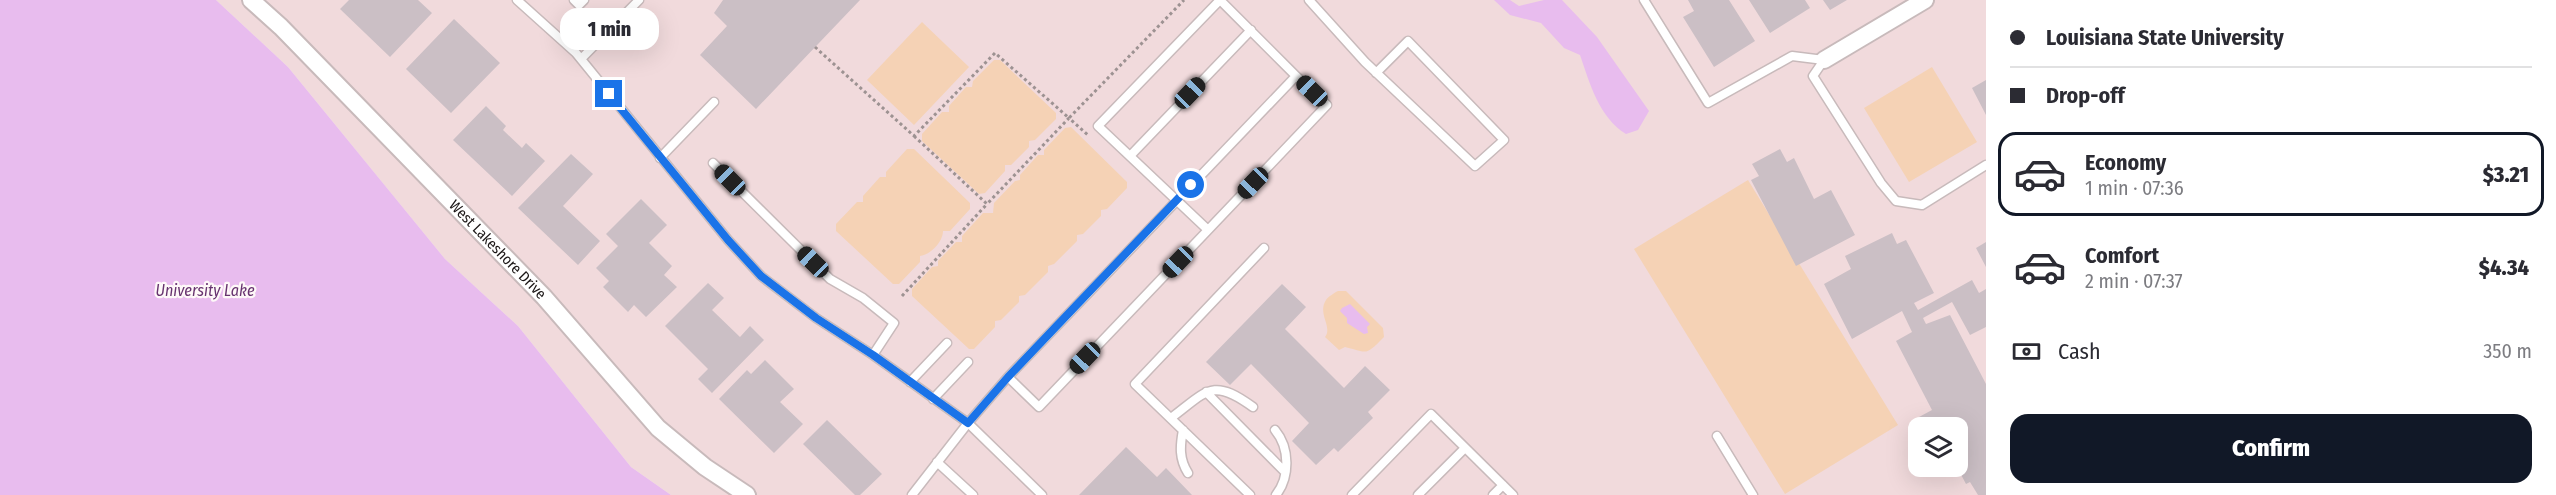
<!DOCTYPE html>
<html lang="en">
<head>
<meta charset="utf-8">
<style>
  :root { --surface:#fff; --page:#f2f2f3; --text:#2b2b33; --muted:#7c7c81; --line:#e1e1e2; --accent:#111827 }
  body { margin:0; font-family:"Fira Sans Condensed",sans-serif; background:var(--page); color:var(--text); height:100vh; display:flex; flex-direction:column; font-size:22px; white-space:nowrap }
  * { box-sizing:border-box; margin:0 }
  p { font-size:20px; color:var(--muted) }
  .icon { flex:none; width:33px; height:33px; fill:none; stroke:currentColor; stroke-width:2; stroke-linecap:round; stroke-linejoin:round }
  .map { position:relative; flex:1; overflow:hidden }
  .drawer { display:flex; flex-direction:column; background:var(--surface); width:570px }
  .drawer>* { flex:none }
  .hud { display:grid; align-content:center; height:132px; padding:0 24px; background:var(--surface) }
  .controls { position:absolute; left:1908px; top:417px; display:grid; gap:12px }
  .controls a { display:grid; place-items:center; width:60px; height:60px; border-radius:12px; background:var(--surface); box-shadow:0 6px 24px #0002; font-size:30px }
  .end { position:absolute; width:27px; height:27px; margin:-14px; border:8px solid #1a73e8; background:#fff; box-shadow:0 0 0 3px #fff }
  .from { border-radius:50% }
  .bubble { position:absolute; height:42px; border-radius:18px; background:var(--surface); box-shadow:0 6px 24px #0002; font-size:20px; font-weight:800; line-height:42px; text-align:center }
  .car { position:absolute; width:18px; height:36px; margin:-18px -9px; border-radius:8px; box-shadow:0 0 4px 2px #0007; background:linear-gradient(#222 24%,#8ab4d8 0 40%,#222 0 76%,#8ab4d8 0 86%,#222 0) }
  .hud b { display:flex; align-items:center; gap:21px; height:57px; font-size:22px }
  .hud b+b { border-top:2px solid var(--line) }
  .hud i { width:15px; height:15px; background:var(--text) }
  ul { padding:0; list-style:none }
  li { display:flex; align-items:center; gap:18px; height:84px; margin:0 12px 9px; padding:0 12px; border:3px solid transparent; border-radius:18px }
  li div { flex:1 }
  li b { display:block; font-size:22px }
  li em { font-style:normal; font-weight:800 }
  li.active { border-color:var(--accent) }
  li>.icon { width:54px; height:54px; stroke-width:1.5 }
  .pay { display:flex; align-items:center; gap:15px; height:66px; padding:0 24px; font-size:22px }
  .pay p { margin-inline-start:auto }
  .button { display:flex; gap:12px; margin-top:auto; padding:12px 24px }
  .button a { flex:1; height:69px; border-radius:18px; background:var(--accent); color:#fff; font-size:24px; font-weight:800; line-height:69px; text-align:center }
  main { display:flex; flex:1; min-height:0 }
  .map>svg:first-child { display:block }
  .built { fill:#f1dadc; fill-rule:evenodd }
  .green { fill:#f5d2b5 }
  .water { fill:#e8bcee }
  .building { fill:#cbbfc5 }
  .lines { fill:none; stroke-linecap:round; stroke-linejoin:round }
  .service-casing { stroke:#c8babb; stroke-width:11 }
  .minor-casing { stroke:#c8babb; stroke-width:20 }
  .path { stroke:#9d9292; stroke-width:3; stroke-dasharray:3 3; stroke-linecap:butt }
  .service { stroke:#fff; stroke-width:8 }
  .minor { stroke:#fff; stroke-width:16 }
  .route { stroke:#1a73e8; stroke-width:8 }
  .labels { text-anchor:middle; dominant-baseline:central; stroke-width:4.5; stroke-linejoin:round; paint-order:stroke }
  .street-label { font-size:15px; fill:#1a1515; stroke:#fef8f8 }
  .water-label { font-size:16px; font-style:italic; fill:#67336f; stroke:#fef8f8 }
</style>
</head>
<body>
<main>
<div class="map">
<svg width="1986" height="495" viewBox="0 0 1986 495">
  <rect width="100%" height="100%" fill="#f7e8e9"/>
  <path class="built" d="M 216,0 L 1986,0 L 1986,495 L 671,495 L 631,467 L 518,326 L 445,259 L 288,67 ZM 1918,428 L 1958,428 L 1958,466 L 1918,466 Z"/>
  <path class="green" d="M 922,22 L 969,67 L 914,125 L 867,80 Z
    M 994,60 L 1000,60 L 1056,113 L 1056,119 L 1035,140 L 1029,141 L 1029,147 L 1011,165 L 1005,165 L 1005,171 L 985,193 L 979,194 L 922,141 L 922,134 L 942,112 L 949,112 L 949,106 L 966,87 L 972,87 L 973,81 Z
    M 1932,67 L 1977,142 L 1909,182 L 1864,108 Z
    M 1071,127 L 1127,182 L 1127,188 L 1107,209 L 1101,210 L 1101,216 L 1083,234 L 1077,235 L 1077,241 L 1054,264 L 1048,266 L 1048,272 L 1025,295 L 1019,296 L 1019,302 L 1001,320 L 995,321 L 995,327 L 974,349 L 969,349 L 912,296 L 912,289 L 932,267 L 938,266 L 938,261 L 956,242 L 962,242 L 962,236 L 983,213 L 993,213 L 994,203 L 1015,181 L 1020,180 L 1020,175 L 1038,155 L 1044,155 L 1044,150 L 1065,128 Z
    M 907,149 L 914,149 L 970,203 L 970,209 L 950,231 L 943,231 C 943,242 930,255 920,256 L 920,262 L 899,284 L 893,284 L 836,231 L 836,224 L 857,202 L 863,202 L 863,196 L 880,177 L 886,177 L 886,172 Z
    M 1748,180 L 1898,425 L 1785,494 L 1634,249 Z
    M 1338,291 L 1346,291 L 1383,328 L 1384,337 C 1365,356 1369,353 1345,347 L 1339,350 L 1325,337 C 1333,327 1317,314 1326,300 C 1328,297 1334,293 1338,291 Z"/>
  <path class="water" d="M 0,0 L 216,0 L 288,67 L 445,259 L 518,326 L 631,467 L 671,495 L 0,495 Z
    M 1494,0 L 1510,0 L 1519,6 L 1544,0 L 1562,0 L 1597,37 L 1649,111 L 1638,130 L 1626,134 C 1599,117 1590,84 1580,55 L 1564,48 L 1541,23 L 1510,15 Z
    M 1350,304 L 1370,324 L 1367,327 L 1368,333 L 1364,334 L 1347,323 L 1347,318 L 1340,311 L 1342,308 Z"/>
  <path class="building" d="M 349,0 L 418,0 L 432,13 L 390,57 L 340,9 Z
    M 723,0 L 860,0 L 756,109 L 700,55 L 727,26 L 714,13 Z
    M 1688,0 L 1729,0 L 1755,41 L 1714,67 L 1683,17 L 1694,11 Z
    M 1749,0 L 1805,0 L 1810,8 L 1770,33 Z
    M 1823,0 L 1847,0 L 1830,10 Z
    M 454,19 L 500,63 L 451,113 L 406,69 Z
    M 1986,80 L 1986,115 L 1972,88 Z
    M 486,106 L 506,126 L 503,130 L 522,148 L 526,143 L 545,161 L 512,196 L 453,140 Z
    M 1780,149 L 1787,162 L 1794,158 L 1814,199 L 1831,190 L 1855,235 L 1796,266 L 1751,180 L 1759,176 L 1752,164 Z
    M 571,154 L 593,174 L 563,206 L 600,241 L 578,265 L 518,208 Z
    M 641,199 L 667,225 L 649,243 L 672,266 L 664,275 L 677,287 L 646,317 L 634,305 L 628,312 L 603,287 L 609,281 L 596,268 L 618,246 L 606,234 Z
    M 1892,233 L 1897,244 L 1906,240 L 1934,293 L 1914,303 L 1918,310 L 1972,280 L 1979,293 L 1986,289 L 1986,327 L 1970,335 L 1952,302 L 1923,318 L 1926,324 L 1950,315 L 1986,384 L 1986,495 L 1978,495 L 1970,482 L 1966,484 L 1957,467 L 1961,465 L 1958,458 L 1958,428 L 1925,428 L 1919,417 L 1932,410 L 1896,341 L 1912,332 L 1902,311 L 1852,339 L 1824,284 L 1851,269 L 1845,256 Z
    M 1986,242 L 1986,267 L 1976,248 Z
    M 708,283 L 724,298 L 712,310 L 740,337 L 750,326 L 764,340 L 712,393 L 698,379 L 708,369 L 665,326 Z
    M 1282,284 L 1306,307 L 1285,329 L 1344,388 L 1365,366 L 1390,390 L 1368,412 L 1373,418 L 1338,452 L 1334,448 L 1316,465 L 1292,441 L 1309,423 L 1251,364 L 1230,385 L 1206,362 Z
    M 765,360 L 794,389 L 780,402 L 803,424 L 774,453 L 719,399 L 747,370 L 751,374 Z
    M 827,420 L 882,474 L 860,495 L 855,495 L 803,444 Z
    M 1126,447 L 1157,477 L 1166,468 L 1192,495 L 1079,495 Z"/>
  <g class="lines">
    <defs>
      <path id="service" d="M 517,0 L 576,53 L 728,240 L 761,276 L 816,318 L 873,355 L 968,423 L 912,495
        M 574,0 L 579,5 L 584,0
        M 1309,0 L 1365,62 L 1475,166 L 1504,140 L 1408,41 L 1376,73
        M 1644,0 L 1708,103 L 1792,56 L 1824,60 L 1813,76 L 1881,183 L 1896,201 L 1922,205 L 1986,165
        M 581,59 L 639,0
        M 1130,156 L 1251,30
        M 660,158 L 714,102
        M 713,163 L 830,279 L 863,298 L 894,323 L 873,355
        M 1208,230 L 1327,105 L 1296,76
        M 1008,377 L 1039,407 L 1208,230 L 1098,126 L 1220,0
        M 910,382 L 947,343
        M 1206,392 L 1285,472
        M 933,399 L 968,362
        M 1171,418 C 1207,391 1212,377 1253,407
        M 1183,430 C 1180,446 1179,459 1188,473
        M 1275,430 C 1290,448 1290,477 1276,495
        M 1717,436 L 1753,495
        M 937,462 L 973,495
        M 1042,495 L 968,423 L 1008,377 L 1296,76 L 1220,0
        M 1250,495 L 1135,384 L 1264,248
        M 1352,495 L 1431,414 L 1513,495
        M 1418,495 L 1465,448
        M 1493,495 L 1503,485"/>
      <g id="minor">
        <path id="s1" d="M 251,0 L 281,27 L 544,297 L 658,428 L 705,467 L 747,495"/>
        <path d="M 1824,60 L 1925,0"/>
      </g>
    </defs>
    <use href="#service" class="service-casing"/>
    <use href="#minor" class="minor-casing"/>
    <path class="path" d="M 815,47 L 914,136 L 995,53 L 1069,118 L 1184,0
      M 914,136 L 987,204 L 1069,118 L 1088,135
      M 902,296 L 987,204"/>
    <use href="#service" class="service"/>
    <use href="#minor" class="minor"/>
  </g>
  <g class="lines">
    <path class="route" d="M 609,94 L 728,240 L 761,276 L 816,318 L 873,355 L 968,423 L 1008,377 L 1191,185"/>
  </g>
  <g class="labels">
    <g class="street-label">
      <text stroke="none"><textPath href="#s1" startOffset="351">West Lakeshore Drive</textPath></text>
    </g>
    <g class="water-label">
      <text x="205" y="290">University Lake</text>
    </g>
  </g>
</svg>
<div class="controls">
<a><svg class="icon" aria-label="layers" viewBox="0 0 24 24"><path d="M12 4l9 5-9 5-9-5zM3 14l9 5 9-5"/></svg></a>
</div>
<i class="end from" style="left:1191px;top:185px"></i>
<i class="end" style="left:609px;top:94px"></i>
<div class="bubble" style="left:560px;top:8px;width:99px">1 min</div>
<i class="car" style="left:1312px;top:91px;rotate:314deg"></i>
<i class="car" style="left:1190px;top:93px;rotate:44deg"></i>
<i class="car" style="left:730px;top:180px;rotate:315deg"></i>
<i class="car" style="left:1253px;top:183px;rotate:224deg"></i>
<i class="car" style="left:813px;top:262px;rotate:314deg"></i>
<i class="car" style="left:1178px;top:262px;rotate:224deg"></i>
<i class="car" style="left:1085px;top:358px;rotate:224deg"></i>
</div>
<section class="drawer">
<div class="hud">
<b><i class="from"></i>Louisiana State University</b>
<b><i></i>Drop-off</b>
</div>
<ul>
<li class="active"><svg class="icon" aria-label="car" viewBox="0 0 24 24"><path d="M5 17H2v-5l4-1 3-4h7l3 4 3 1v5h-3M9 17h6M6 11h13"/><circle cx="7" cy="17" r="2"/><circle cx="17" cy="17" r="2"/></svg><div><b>Economy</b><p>1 min · 07:36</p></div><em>$3.21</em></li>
<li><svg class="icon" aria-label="car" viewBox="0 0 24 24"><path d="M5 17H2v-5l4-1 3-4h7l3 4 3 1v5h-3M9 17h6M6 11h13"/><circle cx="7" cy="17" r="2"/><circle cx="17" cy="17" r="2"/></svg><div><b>Comfort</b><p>2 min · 07:37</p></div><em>$4.34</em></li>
</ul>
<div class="pay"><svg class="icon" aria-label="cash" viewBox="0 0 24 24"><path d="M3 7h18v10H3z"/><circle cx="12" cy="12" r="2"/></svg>Cash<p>350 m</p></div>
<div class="button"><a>Confirm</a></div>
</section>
</main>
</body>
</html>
